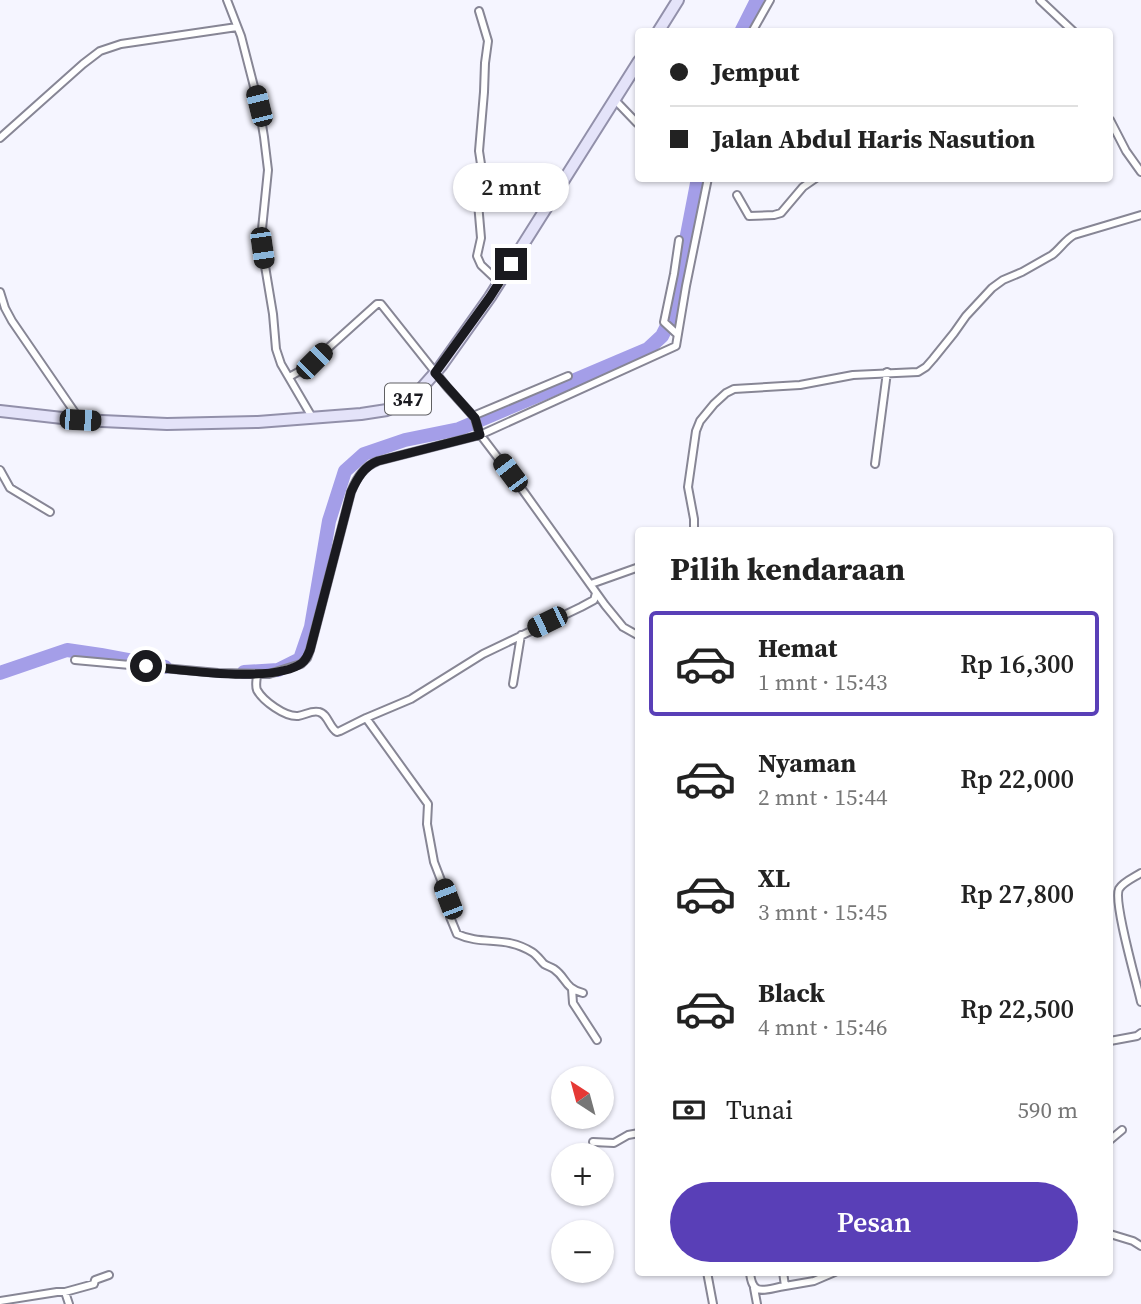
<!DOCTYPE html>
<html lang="id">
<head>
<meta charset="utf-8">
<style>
  :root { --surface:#fff; --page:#f2f2f2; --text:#222; --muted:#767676; --line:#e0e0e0; --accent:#593fb7 }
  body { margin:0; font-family:"Source Serif 4",serif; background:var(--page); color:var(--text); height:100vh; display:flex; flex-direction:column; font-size:26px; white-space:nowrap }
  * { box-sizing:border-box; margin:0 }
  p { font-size:23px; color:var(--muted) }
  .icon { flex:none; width:38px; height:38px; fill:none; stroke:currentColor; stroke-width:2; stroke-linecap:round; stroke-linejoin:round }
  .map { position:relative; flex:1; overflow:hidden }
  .drawer { position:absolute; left:635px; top:527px; width:478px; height:749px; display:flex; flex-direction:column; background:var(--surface); border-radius:7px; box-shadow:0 2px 5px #0004 }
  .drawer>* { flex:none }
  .top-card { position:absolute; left:635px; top:28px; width:478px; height:154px; border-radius:7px; box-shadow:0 2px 5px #0004; display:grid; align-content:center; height:154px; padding:0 35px; background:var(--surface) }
  .needle { width:46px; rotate:324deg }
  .buttons { position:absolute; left:551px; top:1066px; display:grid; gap:14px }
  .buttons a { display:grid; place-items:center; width:63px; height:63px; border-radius:50%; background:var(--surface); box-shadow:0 2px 5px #0004; font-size:35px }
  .end { position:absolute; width:32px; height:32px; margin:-16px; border:9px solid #1a1a1f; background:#fff; box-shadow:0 0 0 4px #fff }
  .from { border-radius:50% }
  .bubble { position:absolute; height:49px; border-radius:24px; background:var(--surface); box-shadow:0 2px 5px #0004; font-size:23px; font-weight:600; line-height:49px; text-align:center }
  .car { position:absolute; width:21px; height:42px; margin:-21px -10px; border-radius:9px; box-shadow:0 0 5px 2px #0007; background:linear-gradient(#222 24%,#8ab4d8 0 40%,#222 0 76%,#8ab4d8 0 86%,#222 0) }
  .top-card b { display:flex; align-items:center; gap:24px; height:66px; font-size:26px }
  .top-card b+b { border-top:2px solid var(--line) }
  .top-card i { width:18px; height:18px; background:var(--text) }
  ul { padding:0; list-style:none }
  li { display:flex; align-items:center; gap:21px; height:105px; margin:0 14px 10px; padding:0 21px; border:4px solid transparent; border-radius:7px }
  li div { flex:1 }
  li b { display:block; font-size:26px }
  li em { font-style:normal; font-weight:600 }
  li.active { border-color:var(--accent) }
  li>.icon { width:63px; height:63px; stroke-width:1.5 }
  h2 { padding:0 35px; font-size:32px; line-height:84px }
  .pay { display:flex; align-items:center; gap:18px; height:77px; padding:0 35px; font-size:26px }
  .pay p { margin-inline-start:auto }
  .cta { display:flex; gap:14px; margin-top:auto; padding:14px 35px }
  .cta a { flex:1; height:80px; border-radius:42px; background:var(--accent); color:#fff; font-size:28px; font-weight:600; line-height:80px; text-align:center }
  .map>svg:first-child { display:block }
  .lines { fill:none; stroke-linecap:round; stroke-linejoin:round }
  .river { stroke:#a49ee8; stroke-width:14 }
  .street-casing { stroke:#878695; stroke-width:10 }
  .primary-casing { stroke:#9290aa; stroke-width:14 }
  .street { stroke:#fff; stroke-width:6 }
  .primary { stroke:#e4e3f9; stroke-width:10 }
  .route { stroke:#1a1a1f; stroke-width:9 }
  .labels { text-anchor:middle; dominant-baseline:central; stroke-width:5; stroke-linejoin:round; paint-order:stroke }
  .shield { fill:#fff; stroke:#5f5f62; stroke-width:2 }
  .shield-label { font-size:19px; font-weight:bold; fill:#1a1a1f }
</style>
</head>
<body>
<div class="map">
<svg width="1141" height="1304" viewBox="0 0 1141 1304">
  <rect width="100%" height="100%" fill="#f5f5ff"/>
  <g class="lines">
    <path class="river" d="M 741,32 L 757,0
      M 244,672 L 278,670 L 300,659 L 311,627 L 329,521 L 345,471 L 364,454 L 405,440 L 459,429 L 648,349 L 662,336 L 671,318 L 698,178
      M 0,673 L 67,650 L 101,655 L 165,667"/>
    <defs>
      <path id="street" d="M 227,0 L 241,36 L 259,106 L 264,137 L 268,170 L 262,229 L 262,248 L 273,314 L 276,349 L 281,364 L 312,417
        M 1040,0 L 1074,32
        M 479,11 L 488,41 L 485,63 L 484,92 L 479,151 L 484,184 L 478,203 L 481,238 L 477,256 L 481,265 L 499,282
        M 752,32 L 770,0
        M 614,99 L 637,123
        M 1110,120 L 1126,151 L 1141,172
        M 0,138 L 83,64 L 100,51 L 121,44 L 237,27
        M 737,195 L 749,216 L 774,215 L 781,213 L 803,187 L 816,178
        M 0,292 L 5,308 L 12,321 L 80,420
        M 677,334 L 664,322 L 674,274 L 679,240
        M 289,377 L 307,367 L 377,304 L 381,304 L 447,387 L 475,418 L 479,433 L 524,492 L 605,605 L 623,627 L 639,636
        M 473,416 L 568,376
        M 875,464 L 887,372
        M 0,470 L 10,488 L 50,512
        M 694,530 L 694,519 L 688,487 L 696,431 L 700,421 L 714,404 L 726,393 L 734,389 L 800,385 L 853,375 L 918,372 L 926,367 L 933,359 L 954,333 L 966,316 L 992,288 L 1003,280 L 1022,272 L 1052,255 C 1060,249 1065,240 1074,235 L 1141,215
        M 591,584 L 639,567
        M 75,660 L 218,673 L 269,674 L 301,664 L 307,658 L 310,650 L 351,492 C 356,479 364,466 378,461 L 480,435 L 676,346 L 686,286 L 708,178
        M 257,674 C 257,679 255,685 257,690 C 263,701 285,717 298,716 C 305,715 312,710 319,712 C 328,714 329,727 337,732 L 340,731 L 366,718 L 411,699 L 483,654 L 581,607 L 594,600 L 596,593
        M 513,684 L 521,635
        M 366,718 L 428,804 L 427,824 L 434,862 L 449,901 L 450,917 L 457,934 C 483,946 505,935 532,952 C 537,955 540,960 544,964 C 547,966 551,967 554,969 C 567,978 564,988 583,993
        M 1141,873 C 1135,877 1123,882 1119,889 C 1113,902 1137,984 1141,1002
        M 572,989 L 573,1003 L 597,1040
        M 1110,1041 L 1137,1036 L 1141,1033
        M 1110,1140 L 1122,1130
        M 593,1142 L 614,1143 L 628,1135 L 639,1133
        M 1110,1234 L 1133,1241 L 1141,1246
        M 707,1272 L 713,1304
        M 750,1272 C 752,1298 765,1289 785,1286
        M 783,1272 L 785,1286 L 814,1281 L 835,1272
        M 754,1288 L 757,1304
        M 65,1292 L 69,1304
        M 0,1301 L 57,1292 L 65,1292 L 94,1284 L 95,1280 L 109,1275"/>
      <path id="primary" d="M 658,32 L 678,0
        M 0,411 L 80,420 L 167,424 L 258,422 L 361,414 L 387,410 L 404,402 L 419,391 L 441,366 L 490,297 L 639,61"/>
    </defs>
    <use href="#street" class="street-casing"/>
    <use href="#primary" class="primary-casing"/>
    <use href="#street" class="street"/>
    <use href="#primary" class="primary"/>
  </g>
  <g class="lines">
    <path class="route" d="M 146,666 C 181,670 274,684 302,663 C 306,660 308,655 310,650 L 351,492 C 357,479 364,466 378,461 L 480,435 L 475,418 L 435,373 L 490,297 L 511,264"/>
  </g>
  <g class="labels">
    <rect class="shield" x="385" y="383.5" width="46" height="31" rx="5"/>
    <g class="shield-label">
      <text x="408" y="399">347</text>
    </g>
  </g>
</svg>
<div class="buttons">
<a><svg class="needle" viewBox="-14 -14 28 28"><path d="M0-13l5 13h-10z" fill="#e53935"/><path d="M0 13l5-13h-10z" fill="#767676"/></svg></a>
<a>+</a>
<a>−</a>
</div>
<i class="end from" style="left:146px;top:666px"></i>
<i class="end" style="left:511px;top:264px"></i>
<div class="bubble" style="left:453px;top:163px;width:116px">2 mnt</div>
<i class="car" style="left:259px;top:106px;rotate:346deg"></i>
<i class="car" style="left:262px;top:248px;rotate:172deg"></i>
<i class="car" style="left:314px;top:361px;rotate:45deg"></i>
<i class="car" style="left:80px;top:420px;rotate:93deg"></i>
<i class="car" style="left:510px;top:473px;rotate:323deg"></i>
<i class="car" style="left:547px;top:622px;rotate:244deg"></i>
<i class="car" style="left:448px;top:899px;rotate:339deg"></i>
<div class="top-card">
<b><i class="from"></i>Jemput</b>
<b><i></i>Jalan Abdul Haris Nasution</b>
</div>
<section class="drawer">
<h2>Pilih kendaraan</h2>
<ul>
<li class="active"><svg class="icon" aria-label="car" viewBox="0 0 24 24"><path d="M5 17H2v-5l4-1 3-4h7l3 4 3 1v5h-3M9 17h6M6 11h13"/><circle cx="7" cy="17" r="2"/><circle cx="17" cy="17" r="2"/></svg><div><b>Hemat</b><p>1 mnt · 15:43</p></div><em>Rp 16,300</em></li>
<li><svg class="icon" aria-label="car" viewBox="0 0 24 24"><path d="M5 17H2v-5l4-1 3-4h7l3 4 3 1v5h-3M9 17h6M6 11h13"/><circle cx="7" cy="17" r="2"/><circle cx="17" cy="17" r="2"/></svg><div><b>Nyaman</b><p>2 mnt · 15:44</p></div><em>Rp 22,000</em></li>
<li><svg class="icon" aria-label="car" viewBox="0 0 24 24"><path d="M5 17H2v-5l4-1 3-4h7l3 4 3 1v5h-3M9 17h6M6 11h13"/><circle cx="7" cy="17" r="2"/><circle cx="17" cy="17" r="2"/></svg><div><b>XL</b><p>3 mnt · 15:45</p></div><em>Rp 27,800</em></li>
<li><svg class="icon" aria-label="car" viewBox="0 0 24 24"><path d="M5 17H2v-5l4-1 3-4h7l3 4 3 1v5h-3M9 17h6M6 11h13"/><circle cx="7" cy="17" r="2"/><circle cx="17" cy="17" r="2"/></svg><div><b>Black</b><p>4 mnt · 15:46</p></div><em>Rp 22,500</em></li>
</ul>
<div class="pay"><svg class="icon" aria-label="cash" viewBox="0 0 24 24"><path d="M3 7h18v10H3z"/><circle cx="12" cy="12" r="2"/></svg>Tunai<p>590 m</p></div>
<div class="cta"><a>Pesan</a></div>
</section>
</div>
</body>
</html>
